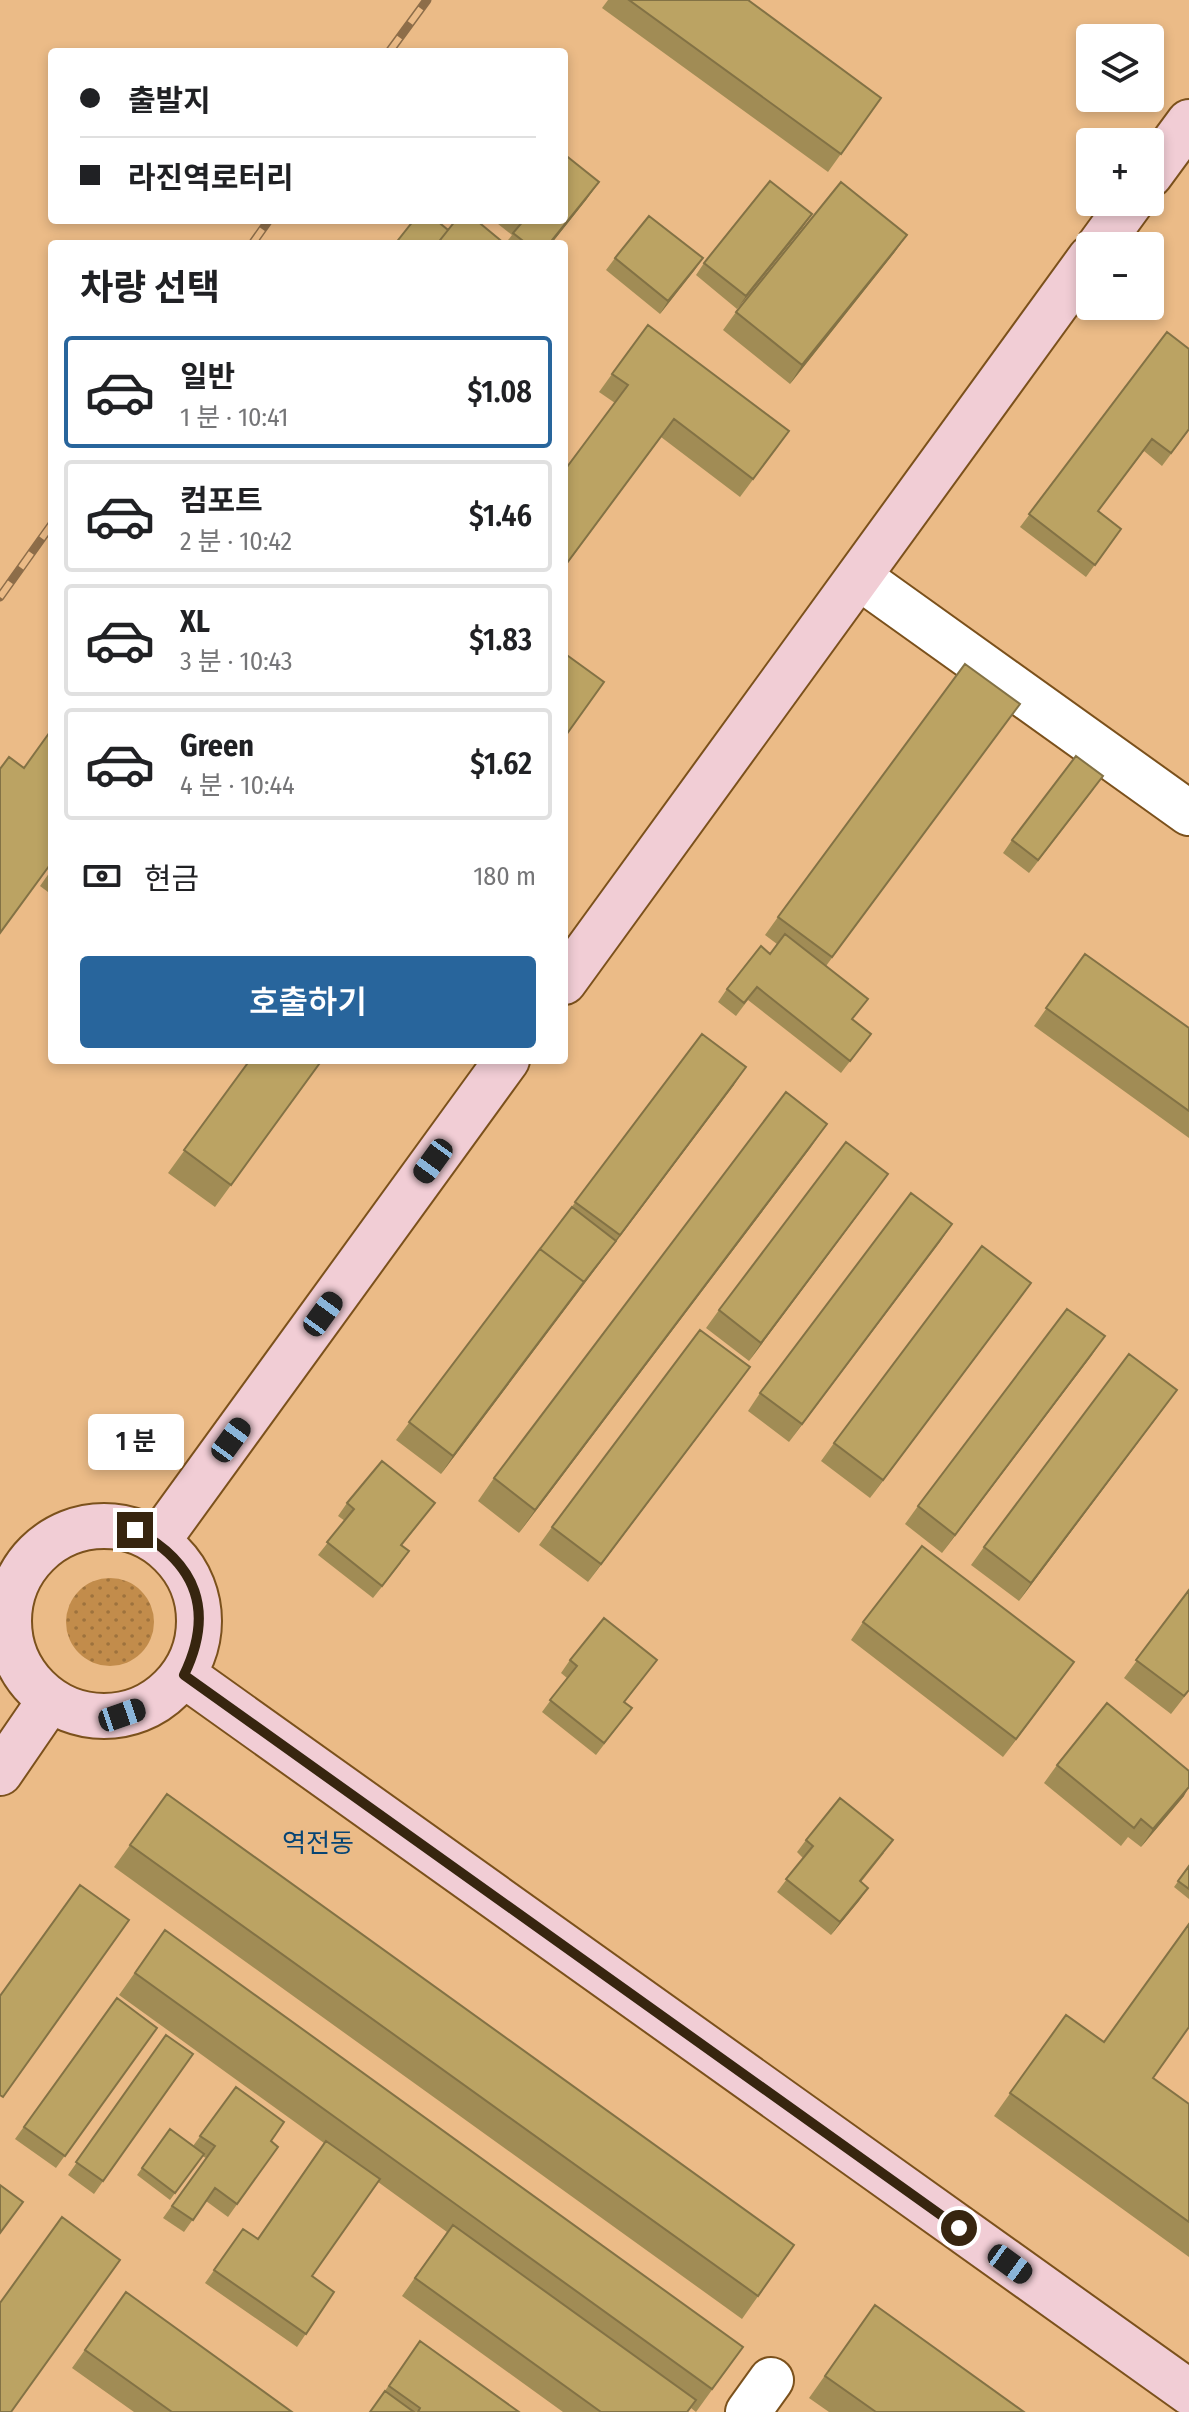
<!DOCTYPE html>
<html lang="ko">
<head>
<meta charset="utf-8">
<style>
  :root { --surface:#fff; --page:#f6f6f6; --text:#202124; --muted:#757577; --line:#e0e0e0; --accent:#28659c }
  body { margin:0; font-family:"Fira Sans Condensed","Noto Sans KR",sans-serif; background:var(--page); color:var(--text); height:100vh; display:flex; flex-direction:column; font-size:30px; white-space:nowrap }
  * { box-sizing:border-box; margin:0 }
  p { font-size:26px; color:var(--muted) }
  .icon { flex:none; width:44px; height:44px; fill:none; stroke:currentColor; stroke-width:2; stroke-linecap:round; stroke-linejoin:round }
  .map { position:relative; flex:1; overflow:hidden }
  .details { position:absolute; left:48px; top:240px; width:520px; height:824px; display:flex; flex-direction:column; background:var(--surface); border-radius:8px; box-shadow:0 4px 12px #0003 }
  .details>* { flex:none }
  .top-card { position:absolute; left:48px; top:48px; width:520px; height:176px; border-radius:8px; box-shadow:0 4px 12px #0003; display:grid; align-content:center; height:176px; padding:0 32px; background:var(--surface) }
  .tools { position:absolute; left:1076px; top:24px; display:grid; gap:16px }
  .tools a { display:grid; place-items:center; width:88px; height:88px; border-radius:8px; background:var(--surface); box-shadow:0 4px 12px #0003; font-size:40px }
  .end { position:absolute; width:36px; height:36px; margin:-18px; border:10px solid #37250f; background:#fff; box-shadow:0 0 0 4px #fff }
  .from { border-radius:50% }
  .bubble { position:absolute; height:56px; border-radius:8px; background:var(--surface); box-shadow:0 4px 12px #0003; font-size:26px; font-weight:600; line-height:56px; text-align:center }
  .car { position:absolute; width:24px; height:48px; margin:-24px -12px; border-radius:10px; box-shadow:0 0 6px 2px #0007; background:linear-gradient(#222 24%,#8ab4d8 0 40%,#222 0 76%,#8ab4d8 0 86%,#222 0) }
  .top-card b { display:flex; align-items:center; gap:28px; height:76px; font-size:30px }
  .top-card b+b { border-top:2px solid var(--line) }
  .top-card i { width:20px; height:20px; background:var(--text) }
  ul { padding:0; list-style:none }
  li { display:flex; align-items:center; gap:24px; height:112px; margin:0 16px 12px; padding:0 16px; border:4px solid var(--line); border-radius:8px }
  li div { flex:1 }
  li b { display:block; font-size:30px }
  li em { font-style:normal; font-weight:600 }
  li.active { border-color:var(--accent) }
  li>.icon { width:72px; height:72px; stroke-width:1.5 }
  h2 { padding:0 32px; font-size:36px; line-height:96px }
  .pay { display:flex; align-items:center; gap:20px; height:88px; padding:0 32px; font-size:30px }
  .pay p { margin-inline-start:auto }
  .primary-button { display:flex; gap:16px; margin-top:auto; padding:16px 32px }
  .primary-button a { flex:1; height:92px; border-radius:8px; background:var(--accent); color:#fff; font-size:32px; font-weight:600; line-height:92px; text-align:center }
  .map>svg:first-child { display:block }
  .grass { fill:url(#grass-dots) }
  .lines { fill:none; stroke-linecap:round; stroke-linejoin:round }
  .minor-casing { stroke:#7b511c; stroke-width:48 }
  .secondary-casing { stroke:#7b511c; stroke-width:48 }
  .minor { stroke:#fff; stroke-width:44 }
  .secondary { stroke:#f1cdd5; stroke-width:44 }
  .rail-casing { stroke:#8d6d49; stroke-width:9 }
  .rail { stroke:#ebbb87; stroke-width:6; stroke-dasharray:18; stroke-linecap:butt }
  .wall { fill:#a18c55 }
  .shaded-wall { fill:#837245 }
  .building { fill:#bba363; stroke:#837245; stroke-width:2 }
  .route { stroke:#37250f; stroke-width:10 }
  .labels { text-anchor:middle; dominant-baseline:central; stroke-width:6; stroke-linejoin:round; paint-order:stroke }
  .quarter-label { font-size:26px; fill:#064474; stroke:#ebbb87 }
</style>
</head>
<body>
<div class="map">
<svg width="1189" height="2412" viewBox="0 0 1189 2412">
  <defs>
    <pattern id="grass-dots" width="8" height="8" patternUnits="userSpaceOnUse" patternTransform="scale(2)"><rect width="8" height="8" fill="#c28c4b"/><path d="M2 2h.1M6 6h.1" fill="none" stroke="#9e723d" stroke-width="1.8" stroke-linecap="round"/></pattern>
  </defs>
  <rect width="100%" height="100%" fill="#ebbb87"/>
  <path class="grass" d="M66 1622a44 44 0 1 1 88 0a44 44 0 1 1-88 0Z"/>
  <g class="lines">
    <defs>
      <path id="minor" d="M 859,577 L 1189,813
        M 748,2412 L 771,2380"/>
      <path id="secondary" d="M 1150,175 L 1189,122
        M 1099,246 L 1131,202
        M 564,982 L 1090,258
        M9 1621a95 95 0 1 1 190 0a95 95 0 1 1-190 0Z
        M 157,1542 L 507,1060
        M 184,1675 L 1189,2392
        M 0,1773 L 50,1700"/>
    </defs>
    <use href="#minor" class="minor-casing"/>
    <use href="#secondary" class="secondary-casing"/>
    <use href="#minor" class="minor"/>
    <use href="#secondary" class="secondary"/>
    <defs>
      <path id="rail" d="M 389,52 L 427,0
        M 252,244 L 269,220
        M 0,597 L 52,524"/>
    </defs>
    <use href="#rail" class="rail-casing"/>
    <use href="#rail" class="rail"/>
  </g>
  <path class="wall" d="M 608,0 L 748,0 L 881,98 L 828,172 L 602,8 Z
    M 599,182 L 586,200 L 551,244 L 395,244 L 448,230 L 505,244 L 512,235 L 493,220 L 564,220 Z
    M 803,227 L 737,309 L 696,275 L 704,263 Z
    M 907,235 L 894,253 L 790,384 L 723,330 L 736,312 Z
    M 615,258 L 703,258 L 660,314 L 606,270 Z
    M 1167,332 L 1189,430 L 1162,466 L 1144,451 L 1098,511 L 1121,529 L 1086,577 L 1020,527 Z
    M 612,374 L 789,431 L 740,497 L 661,437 L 564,568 L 564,471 L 615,403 L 599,392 Z
    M 1020,704 L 826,966 L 853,1019 L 871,1034 L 841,1073 L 748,1000 L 736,1016 L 718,1002 L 727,989 L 770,954 L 777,944 L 765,935 L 778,917 Z
    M 1094,789 L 1029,873 L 1003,853 L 1012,840 Z
    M 52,869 L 52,895 L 40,886 Z
    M 1085,954 L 1189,1028 L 1189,1138 L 1034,1026 Z
    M 702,1034 L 734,1085 L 441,1474 L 396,1440 Z
    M 250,1060 L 322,1060 L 215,1207 L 168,1173 Z
    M 811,1147 L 519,1533 L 478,1501 L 494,1478 Z
    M 875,1192 L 749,1361 L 706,1328 L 719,1310 Z
    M 952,1224 L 789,1442 L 748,1411 L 760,1393 Z
    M 1031,1283 L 870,1498 L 821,1461 L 834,1443 Z
    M 1092,1355 L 942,1553 L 905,1524 L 918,1506 Z
    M 750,1367 L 588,1582 L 539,1545 L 552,1527 Z
    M 1177,1390 L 1019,1601 L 971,1565 L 984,1547 Z
    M 347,1503 L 435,1503 L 402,1545 L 401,1563 L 373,1598 L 318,1555 L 345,1521 L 338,1516 Z
    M 1189,1590 L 1189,1691 L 1171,1714 L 1124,1678 Z
    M 863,1622 L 1061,1680 L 1003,1757 L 851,1640 Z
    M 570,1660 L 657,1660 L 625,1702 L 632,1708 L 596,1755 L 542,1712 L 567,1678 L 561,1673 Z
    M 1057,1765 L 1184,1796 L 1141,1847 L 1128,1837 L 1121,1846 L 1044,1783 Z
    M 167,1794 L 794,2245 L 742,2319 L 114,1867 Z
    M 806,1840 L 884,1853 L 861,1882 L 868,1888 L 831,1935 L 777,1892 L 803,1858 L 797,1852 Z
    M 1189,1866 L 1189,1899 L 1174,1887 Z
    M 165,1930 L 743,2347 L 696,2412 L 691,2408 L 688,2412 L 563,2412 L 402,2296 L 447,2232 L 378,2182 L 312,2276 L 334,2292 L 297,2347 L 205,2283 L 243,2229 L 258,2239 L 324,2143 L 119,1995 Z
    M 117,1998 L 157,2028 L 56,2168 L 15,2139 Z
    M 1066,2015 L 1189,2104 L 1189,2257 L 994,2116 Z
    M 166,2035 L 193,2054 L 94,2194 L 68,2175 Z
    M 236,2087 L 271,2141 L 278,2147 L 228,2217 L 206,2201 L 184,2232 L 163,2218 L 206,2158 L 202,2156 L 170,2200 L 137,2175 L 170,2129 L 193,2146 Z
    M 126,2292 L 292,2412 L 134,2412 L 72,2368 Z
    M 875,2305 L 1024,2412 L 829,2412 L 809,2398 Z
    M 420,2341 L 519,2412 L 370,2412 Z"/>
  <path class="shaded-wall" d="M 599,182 L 586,200 L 551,244 L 549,244 Z
    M 812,214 L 803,227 L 737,309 L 746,296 Z
    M 907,235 L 894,253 L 790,384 L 802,365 Z
    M 703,258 L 694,271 L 660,314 L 668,301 Z
    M 746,1067 L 734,1085 L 441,1474 L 453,1456 Z
    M 827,1124 L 811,1147 L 519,1533 L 535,1510 Z
    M 888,1174 L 875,1192 L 749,1361 L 761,1343 Z
    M 952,1224 L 940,1242 L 789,1442 L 802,1424 Z
    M 1031,1283 L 1018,1301 L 870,1498 L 883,1480 Z
    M 1105,1336 L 1092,1355 L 942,1553 L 955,1535 Z
    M 750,1367 L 737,1385 L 588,1582 L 601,1564 Z
    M 1177,1390 L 1164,1408 L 1019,1601 L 1031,1583 Z
    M 1074,1662 L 1061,1680 L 1003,1757 L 1016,1739 Z
    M 1189,1787 L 1184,1796 L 1141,1847 L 1153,1829 Z
    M 868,1888 L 859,1901 L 831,1935 L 840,1922 Z"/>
  <path class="building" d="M 629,0 L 748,0 L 881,98 L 841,154 Z
    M 564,154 L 599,182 L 549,244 L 527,244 L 513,233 L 524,220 L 564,220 Z
    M 770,181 L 812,214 L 746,296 L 704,263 Z
    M 841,182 L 907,235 L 802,365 L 736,312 Z
    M 649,216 L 703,258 L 668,301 L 615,258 Z
    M 414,220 L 436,220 L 448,230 L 437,244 L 395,244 Z
    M 456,220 L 476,220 L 505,244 L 437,244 Z
    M 648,325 L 789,431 L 753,479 L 674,419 L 564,567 L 564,471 L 628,385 L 612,374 Z
    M 1167,332 L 1189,349 L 1189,429 L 1171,453 L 1152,439 L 1098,511 L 1121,529 L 1095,565 L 1029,514 Z
    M 564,653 L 604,682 L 564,738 Z
    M 965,664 L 1020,704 L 832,957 L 778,917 Z
    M 52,729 L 52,862 L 0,933 L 0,769 L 9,757 L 24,768 Z
    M 1076,756 L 1103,776 L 1038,860 L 1012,840 Z
    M 785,934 L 868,999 L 852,1019 L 871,1034 L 850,1061 L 757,987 L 744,1003 L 727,989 L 761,946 L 770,954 Z
    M 1085,954 L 1189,1028 L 1189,1111 L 1046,1008 Z
    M 702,1034 L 746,1067 L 620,1235 L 575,1202 Z
    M 250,1060 L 322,1060 L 231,1185 L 184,1150 Z
    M 786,1092 L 827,1124 L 535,1510 L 494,1478 Z
    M 846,1142 L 888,1174 L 761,1343 L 719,1310 Z
    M 911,1193 L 952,1224 L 802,1424 L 760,1393 Z
    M 572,1207 L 616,1241 L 580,1287 L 584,1282 L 540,1249 Z
    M 982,1246 L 1031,1283 L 883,1480 L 834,1443 Z
    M 540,1249 L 584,1282 L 453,1456 L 409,1422 Z
    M 1067,1309 L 1105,1336 L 955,1535 L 918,1506 Z
    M 700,1330 L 750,1367 L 601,1564 L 552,1527 Z
    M 1129,1354 L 1177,1390 L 1031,1583 L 984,1547 Z
    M 382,1461 L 435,1503 L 401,1545 L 409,1551 L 382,1586 L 327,1542 L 354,1509 L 347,1503 Z
    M 922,1546 L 1074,1662 L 1016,1739 L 863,1622 Z
    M 1189,1590 L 1189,1690 L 1184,1696 L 1136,1660 Z
    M 604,1618 L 657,1660 L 624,1702 L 632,1708 L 604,1743 L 550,1700 L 577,1666 L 570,1660 Z
    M 1107,1703 L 1189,1771 L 1189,1787 L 1153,1829 L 1141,1819 L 1134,1828 L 1057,1765 Z
    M 167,1794 L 794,2245 L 758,2296 L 130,1845 Z
    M 840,1798 L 893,1840 L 860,1881 L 868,1888 L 840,1922 L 786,1879 L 813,1846 L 806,1840 Z
    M 1189,1866 L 1189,1889 L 1178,1881 Z
    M 80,1885 L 129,1920 L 3,2097 L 0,2095 L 0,1996 Z
    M 1189,1924 L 1189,2027 L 1153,2078 L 1189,2104 L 1189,2222 L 1010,2093 L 1066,2015 L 1104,2042 Z
    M 165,1930 L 743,2347 L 712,2389 L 135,1973 Z
    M 117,1998 L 157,2028 L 65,2156 L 24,2127 Z
    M 166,2035 L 193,2054 L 103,2181 L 76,2162 Z
    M 236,2087 L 284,2122 L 271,2141 L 278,2147 L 237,2204 L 215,2188 L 193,2220 L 172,2206 L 215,2146 L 200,2136 Z
    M 170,2129 L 204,2154 L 175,2193 L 142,2168 Z
    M 326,2141 L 380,2179 L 312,2276 L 334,2292 L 306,2334 L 214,2270 L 243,2229 L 258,2239 Z
    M 0,2185 L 23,2202 L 0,2233 Z
    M 62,2217 L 120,2260 L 11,2412 L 0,2412 L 0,2303 Z
    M 453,2225 L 696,2400 L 687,2412 L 601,2412 L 415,2278 Z
    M 126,2292 L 292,2412 L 172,2412 L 85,2350 Z
    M 875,2305 L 1024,2412 L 876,2412 L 825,2376 Z
    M 420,2341 L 519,2412 L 418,2412 L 420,2408 L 389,2386 Z
    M 385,2391 L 414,2412 L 370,2412 Z"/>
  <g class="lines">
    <path class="route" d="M 135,1530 C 197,1563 215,1611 184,1675 L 959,2228"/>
  </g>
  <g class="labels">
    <g class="quarter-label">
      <text x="318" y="1843">역전동</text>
    </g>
  </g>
</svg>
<div class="tools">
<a><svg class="icon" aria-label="layers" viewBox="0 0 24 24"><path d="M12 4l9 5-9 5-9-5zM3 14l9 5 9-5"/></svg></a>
<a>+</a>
<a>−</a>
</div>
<i class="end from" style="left:959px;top:2228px"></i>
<i class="end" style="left:135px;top:1530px"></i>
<div class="bubble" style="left:88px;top:1414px;width:96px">1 분</div>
<i class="car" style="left:433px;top:1161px;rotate:216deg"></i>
<i class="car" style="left:323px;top:1314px;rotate:36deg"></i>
<i class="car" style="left:231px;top:1440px;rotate:36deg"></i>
<i class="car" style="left:122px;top:1715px;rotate:71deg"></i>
<i class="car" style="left:1010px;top:2264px;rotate:126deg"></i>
<div class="top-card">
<b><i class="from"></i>출발지</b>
<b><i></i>라진역로터리</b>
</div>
<section class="details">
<h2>차량 선택</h2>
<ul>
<li class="active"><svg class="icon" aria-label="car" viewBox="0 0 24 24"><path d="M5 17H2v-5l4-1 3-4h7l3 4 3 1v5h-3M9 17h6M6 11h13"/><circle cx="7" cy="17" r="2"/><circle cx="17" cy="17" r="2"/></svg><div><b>일반</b><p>1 분 · 10:41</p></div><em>$1.08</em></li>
<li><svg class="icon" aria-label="car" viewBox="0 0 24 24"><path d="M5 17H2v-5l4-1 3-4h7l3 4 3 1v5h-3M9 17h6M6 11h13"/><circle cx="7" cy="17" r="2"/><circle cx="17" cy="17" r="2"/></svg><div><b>컴포트</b><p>2 분 · 10:42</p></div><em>$1.46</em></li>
<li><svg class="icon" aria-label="car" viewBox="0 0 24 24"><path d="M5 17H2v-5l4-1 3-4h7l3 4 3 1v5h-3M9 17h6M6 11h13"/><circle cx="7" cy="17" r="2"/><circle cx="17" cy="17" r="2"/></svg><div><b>XL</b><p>3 분 · 10:43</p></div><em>$1.83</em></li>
<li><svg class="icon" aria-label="car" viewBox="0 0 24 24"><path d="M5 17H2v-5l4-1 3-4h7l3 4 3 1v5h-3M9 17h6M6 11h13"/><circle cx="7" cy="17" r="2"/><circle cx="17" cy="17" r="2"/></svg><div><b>Green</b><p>4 분 · 10:44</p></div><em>$1.62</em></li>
</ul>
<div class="pay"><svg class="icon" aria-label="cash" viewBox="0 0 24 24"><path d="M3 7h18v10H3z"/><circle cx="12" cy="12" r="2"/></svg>현금<p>180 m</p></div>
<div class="primary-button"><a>호출하기</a></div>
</section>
</div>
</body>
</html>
